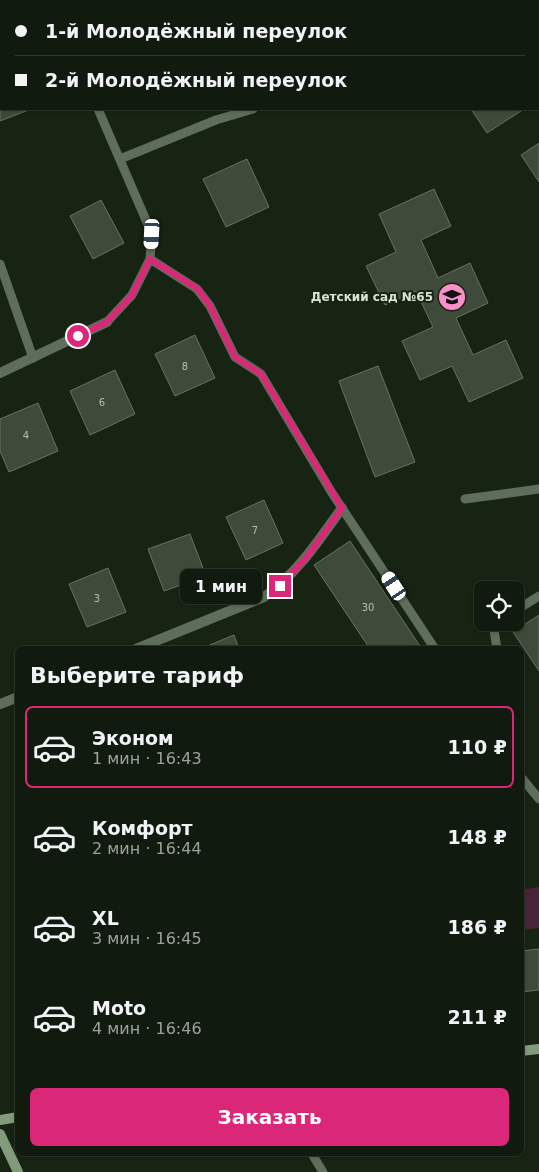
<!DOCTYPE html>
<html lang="ru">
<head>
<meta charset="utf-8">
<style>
  :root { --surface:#111a0e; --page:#1a2317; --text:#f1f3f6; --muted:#9ca19e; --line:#30382e; --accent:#db2777 }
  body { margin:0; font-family:"DejaVu Sans",sans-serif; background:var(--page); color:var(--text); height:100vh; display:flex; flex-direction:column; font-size:19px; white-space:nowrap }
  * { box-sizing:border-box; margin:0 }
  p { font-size:16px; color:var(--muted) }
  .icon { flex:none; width:28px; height:28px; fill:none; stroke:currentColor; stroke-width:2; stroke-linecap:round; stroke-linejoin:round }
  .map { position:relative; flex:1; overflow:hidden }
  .side { position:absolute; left:15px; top:646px; width:509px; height:510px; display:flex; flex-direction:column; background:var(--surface); border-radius:8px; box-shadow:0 1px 4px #0004,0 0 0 1px var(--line) }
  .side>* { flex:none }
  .top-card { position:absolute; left:0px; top:0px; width:540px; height:110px; box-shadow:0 1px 4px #0004,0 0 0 1px var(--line); display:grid; align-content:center; height:110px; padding:0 15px; background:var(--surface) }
  .controls { position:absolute; left:474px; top:581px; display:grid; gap:10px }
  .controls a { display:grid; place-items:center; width:50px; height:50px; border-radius:8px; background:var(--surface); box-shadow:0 1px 4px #0004,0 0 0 1px var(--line); font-size:25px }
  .end { position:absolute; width:22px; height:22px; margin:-11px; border:6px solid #db2777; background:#fff; box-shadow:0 0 0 2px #fff }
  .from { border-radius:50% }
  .bubble { position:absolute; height:35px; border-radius:8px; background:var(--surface); box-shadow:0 1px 4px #0004,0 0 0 1px var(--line); font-size:16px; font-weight:700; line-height:35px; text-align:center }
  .car { position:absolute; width:15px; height:30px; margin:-15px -8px; border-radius:6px; box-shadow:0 0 4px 1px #0007; background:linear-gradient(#fff 24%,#345 0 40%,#fff 0 76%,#345 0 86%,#fff 0) }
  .top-card b { display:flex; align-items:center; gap:18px; height:48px; font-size:19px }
  .top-card b+b { border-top:1px solid var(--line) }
  .top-card i { width:12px; height:12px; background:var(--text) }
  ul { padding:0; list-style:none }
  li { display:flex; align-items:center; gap:15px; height:82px; margin:0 10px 8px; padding:0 5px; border:2px solid transparent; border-radius:8px }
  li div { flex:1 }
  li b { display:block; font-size:19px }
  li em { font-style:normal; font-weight:700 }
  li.selected { border-color:var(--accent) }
  li>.icon { width:45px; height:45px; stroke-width:1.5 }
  h2 { padding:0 15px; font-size:22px; line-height:60px }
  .action { display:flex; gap:10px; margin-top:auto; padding:10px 15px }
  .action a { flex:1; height:58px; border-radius:8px; background:var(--accent); color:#fff; font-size:20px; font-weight:700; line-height:58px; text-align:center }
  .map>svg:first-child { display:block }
  .green { fill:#4a2439 }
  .building { fill:#3e4b3a; stroke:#657361 }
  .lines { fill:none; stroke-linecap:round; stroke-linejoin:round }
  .lane { stroke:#5e6e5a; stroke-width:9 }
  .street { stroke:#5e6e5a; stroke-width:10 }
  .secondary { stroke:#829b7b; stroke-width:10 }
  .route { stroke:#db2777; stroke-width:6 }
  .labels { text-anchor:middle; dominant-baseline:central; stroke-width:4; stroke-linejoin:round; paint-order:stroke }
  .number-label { font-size:10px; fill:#b4bdb1 }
  .poi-label { font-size:12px; font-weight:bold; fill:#dbe3d9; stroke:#172313; text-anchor:end }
</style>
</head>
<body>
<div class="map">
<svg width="539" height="1172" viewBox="0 0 539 1172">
  <rect width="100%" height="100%" fill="#172313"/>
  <path class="green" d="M 539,887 L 539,928 L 521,930 L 521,890 Z"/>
  <path class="building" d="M 229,0 L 280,0 L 281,1 L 229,1 Z
    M 0,36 L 1,36 L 0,69 Z
    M 0,91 L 1,109 L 31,109 L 0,121 Z
    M 471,109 L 524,109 L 487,133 Z
    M 539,143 L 539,182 L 521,155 Z
    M 247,159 L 269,207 L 226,227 L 203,179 Z
    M 434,189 L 451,226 L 421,240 L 438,278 L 470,263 L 488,303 L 456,318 L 473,355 L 506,340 L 523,378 L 469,402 L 452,366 L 420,380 L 402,341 L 433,327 L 416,291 L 385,305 L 366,266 L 396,252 L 379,214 Z
    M 101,200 L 124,243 L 93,259 L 70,216 Z
    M 195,335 L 215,378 L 175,396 L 155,354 Z
    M 378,366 L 415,462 L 375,477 L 339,381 Z
    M 115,370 L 135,414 L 90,435 L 70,391 Z
    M 38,403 L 58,451 L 9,472 L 0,451 L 0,419 Z
    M 264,500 L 283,543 L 246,560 L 226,517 Z
    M 190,534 L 206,576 L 164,591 L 148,549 Z
    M 350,541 L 422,649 L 370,649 L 314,565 Z
    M 108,568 L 126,612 L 87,627 L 69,584 Z
    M 539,615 L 539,671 L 513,632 Z
    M 234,635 L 239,649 L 200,649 Z
    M 539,949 L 539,990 L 521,992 L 521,951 Z"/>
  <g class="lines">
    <path class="lane" d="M 58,0 L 59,1
      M 315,0 L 315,1
      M 98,109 L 152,234 L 150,259 L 132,295 L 107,322
      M 120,159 L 216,120 L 253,109
      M 150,259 L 197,289 L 210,306 L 235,357 L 261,374 L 332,493 L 435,649
      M 0,264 L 33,358
      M 465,499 L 539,489
      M 515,611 L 539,596
      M 496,622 L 493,624 L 497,649
      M 521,777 L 539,799
      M 312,1154 L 323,1172"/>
    <path class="street" d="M 539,28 L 539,27
      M 0,373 L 107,322
      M 136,649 L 264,597 C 297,574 319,540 342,508
      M 0,704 L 18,697"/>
    <path class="secondary" d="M 521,1051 L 539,1049
      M 0,1120 L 18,1117
      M 0,1134 L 18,1172"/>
  </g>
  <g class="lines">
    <path class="route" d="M 78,336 L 107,322 L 132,295 L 150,259 L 198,289 L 210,306 L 235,357 L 261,374 L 342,508 L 306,558 L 280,586"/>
  </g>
  <defs>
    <symbol id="school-disc" viewBox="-11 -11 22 22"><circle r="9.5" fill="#f98fc9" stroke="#172313"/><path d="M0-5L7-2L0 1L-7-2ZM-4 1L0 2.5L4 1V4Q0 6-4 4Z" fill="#111"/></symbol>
  </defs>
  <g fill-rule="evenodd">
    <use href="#school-disc" x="436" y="281" width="32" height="32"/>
  </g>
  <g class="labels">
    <g class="number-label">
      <text x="185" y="366">8</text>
      <text x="102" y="402">6</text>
      <text x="26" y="435">4</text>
      <text x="255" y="530">7</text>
      <text x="97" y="598">3</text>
      <text x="368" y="607">30</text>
    </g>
    <g class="poi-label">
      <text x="433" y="297">Детский сад №65</text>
    </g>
  </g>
</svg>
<div class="controls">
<a><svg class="icon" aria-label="locate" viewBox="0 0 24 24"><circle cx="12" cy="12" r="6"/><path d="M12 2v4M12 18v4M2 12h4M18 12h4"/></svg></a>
</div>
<i class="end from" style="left:78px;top:336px"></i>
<i class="end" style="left:280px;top:586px"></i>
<div class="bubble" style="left:180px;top:569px;width:82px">1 мин</div>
<i class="car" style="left:152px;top:234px;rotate:183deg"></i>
<i class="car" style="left:394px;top:586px;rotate:327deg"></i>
<div class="top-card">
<b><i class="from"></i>1-й Молодёжный переулок</b>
<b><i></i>2-й Молодёжный переулок</b>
</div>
<section class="side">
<h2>Выберите тариф</h2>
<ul>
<li class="selected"><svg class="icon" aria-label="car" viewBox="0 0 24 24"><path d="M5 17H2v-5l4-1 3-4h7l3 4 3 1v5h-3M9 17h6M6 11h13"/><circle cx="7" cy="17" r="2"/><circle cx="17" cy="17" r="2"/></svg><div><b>Эконом</b><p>1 мин · 16:43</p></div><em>110 ₽</em></li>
<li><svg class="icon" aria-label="car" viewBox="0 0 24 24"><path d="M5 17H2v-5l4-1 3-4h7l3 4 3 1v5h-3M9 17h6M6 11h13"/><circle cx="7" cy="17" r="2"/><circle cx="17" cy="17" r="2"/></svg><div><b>Комфорт</b><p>2 мин · 16:44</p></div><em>148 ₽</em></li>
<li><svg class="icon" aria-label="car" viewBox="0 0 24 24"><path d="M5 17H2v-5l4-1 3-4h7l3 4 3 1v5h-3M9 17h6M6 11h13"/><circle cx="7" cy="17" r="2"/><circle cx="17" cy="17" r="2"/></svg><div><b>XL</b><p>3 мин · 16:45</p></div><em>186 ₽</em></li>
<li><svg class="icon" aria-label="car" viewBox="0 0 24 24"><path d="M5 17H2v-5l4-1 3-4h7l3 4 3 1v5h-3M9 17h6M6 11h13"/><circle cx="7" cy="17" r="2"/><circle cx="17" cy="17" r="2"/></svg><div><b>Moto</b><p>4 мин · 16:46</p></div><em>211 ₽</em></li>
</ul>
<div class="action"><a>Заказать</a></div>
</section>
</div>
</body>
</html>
